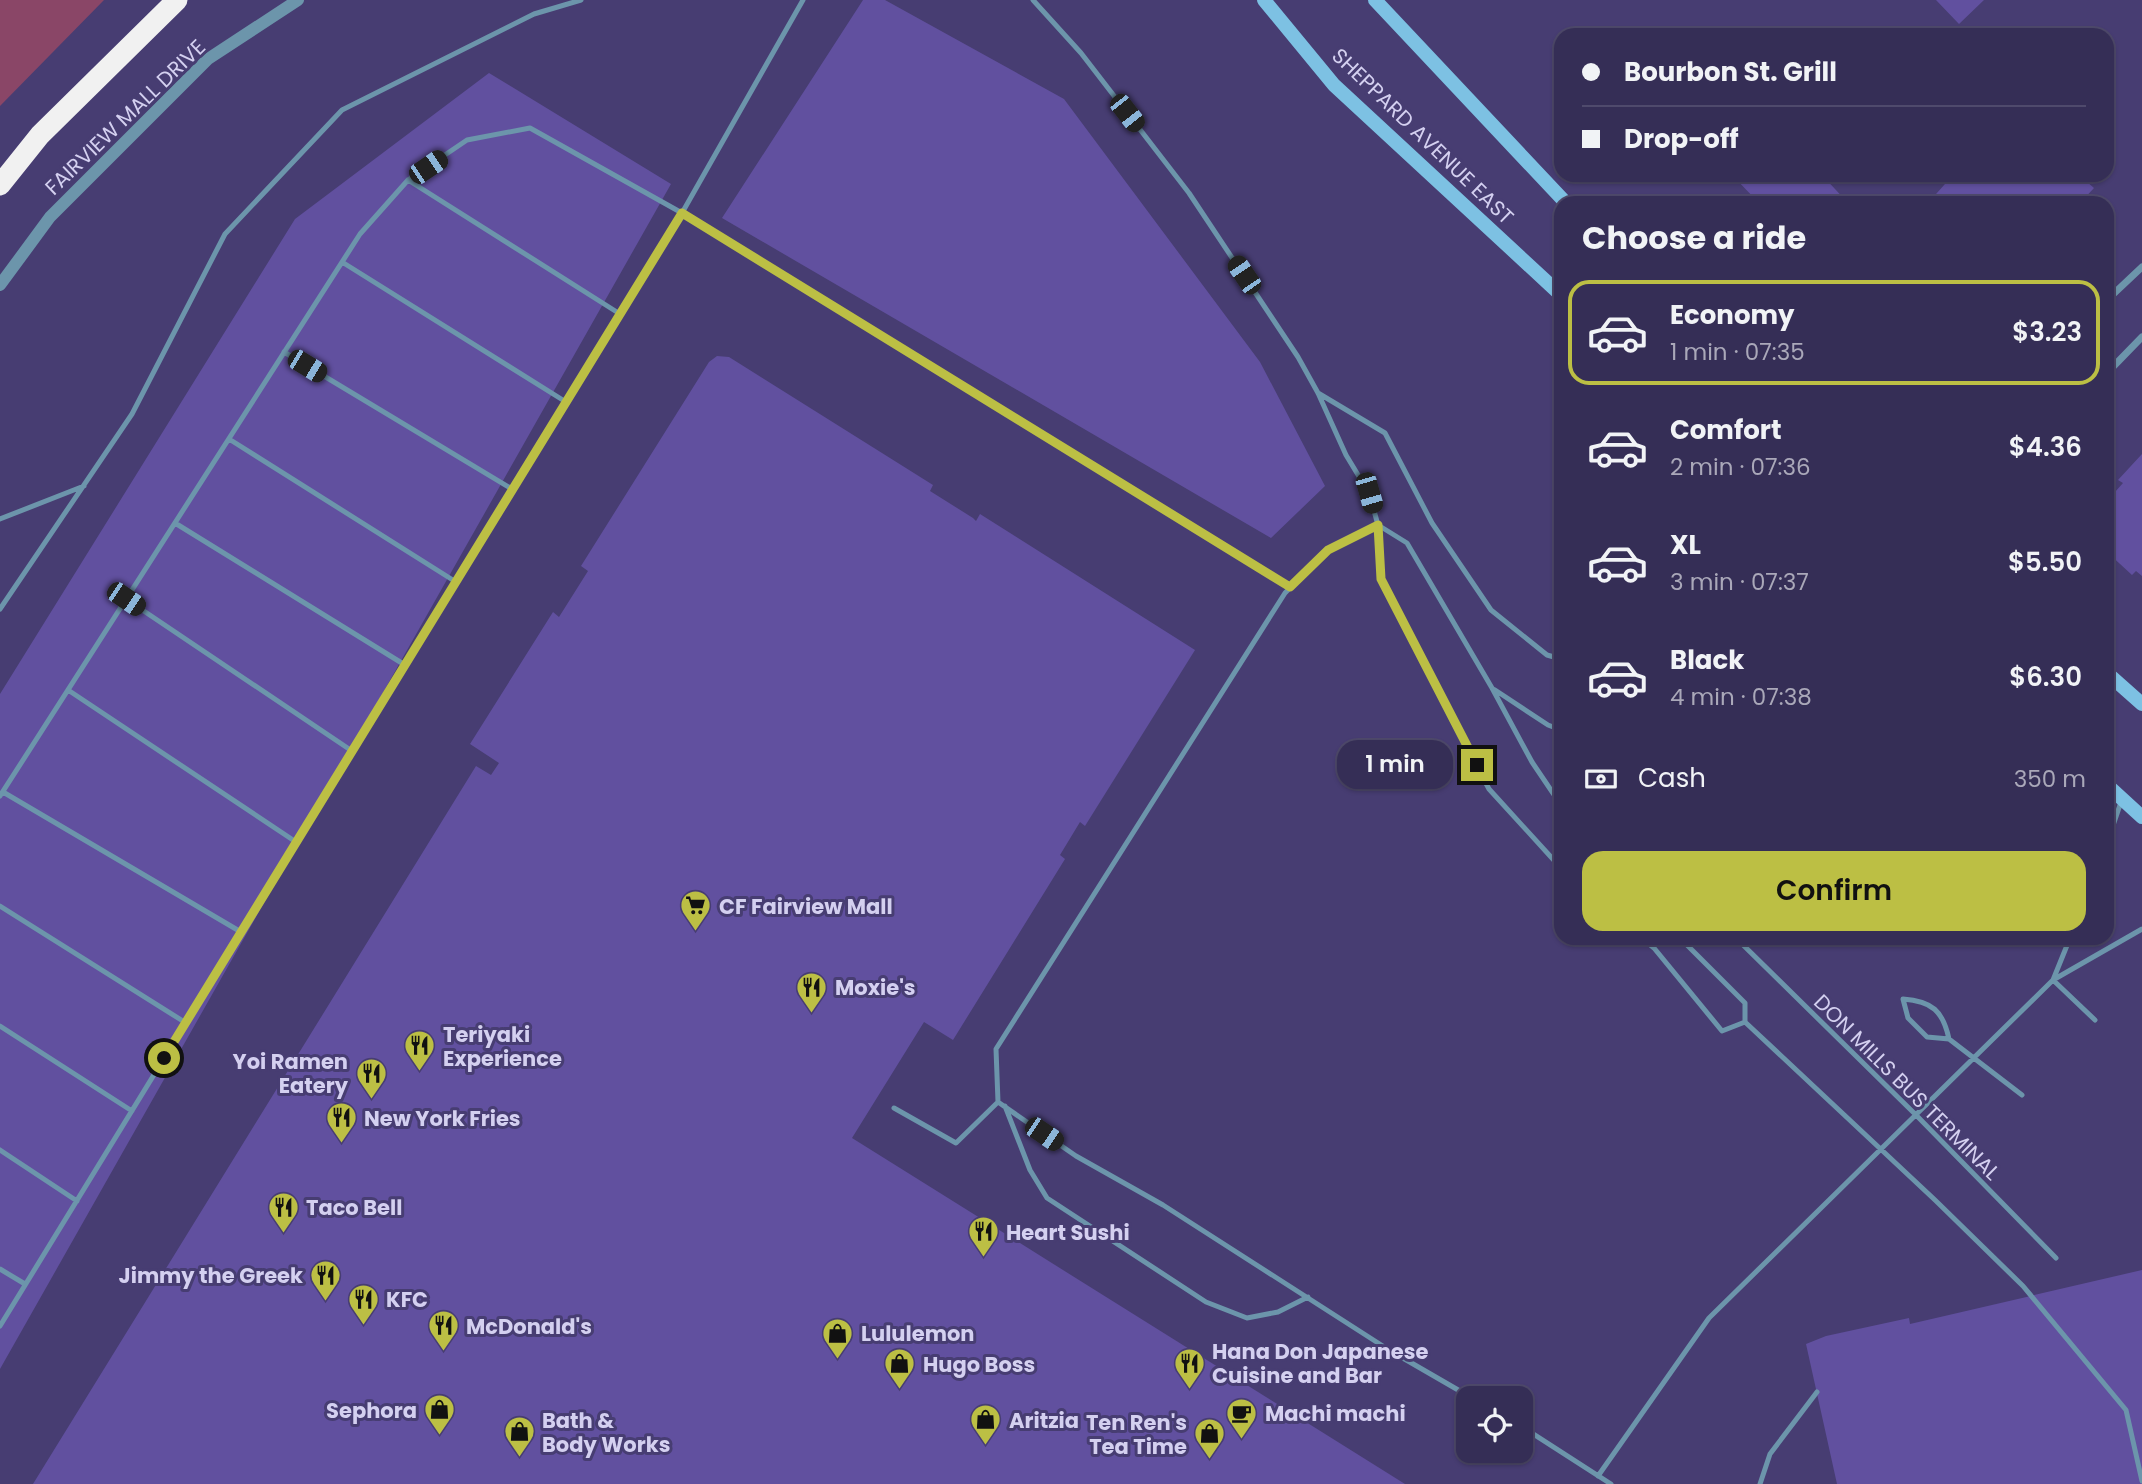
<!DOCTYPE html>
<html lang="en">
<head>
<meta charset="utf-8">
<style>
  :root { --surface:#352e56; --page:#3d365c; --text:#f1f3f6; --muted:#aaa8b9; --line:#4f4a6c; --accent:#bcbf44 }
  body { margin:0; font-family:Poppins,sans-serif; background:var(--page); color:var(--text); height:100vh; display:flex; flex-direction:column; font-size:26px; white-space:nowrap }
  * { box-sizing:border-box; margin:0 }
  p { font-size:23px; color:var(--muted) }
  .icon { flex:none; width:38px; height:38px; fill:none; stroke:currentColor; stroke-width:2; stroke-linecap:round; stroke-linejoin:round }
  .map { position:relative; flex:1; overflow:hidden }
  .side { position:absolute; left:1554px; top:196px; width:560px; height:749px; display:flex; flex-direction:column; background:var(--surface); border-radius:21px; box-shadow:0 2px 5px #0004,0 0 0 2px var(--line) }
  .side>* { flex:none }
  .top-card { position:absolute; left:1554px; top:28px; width:560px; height:154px; border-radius:21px; box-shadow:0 2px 5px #0004,0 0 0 2px var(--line); display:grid; align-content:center; height:154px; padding:0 28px; background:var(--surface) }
  .fabs { position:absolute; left:1456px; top:1386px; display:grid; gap:14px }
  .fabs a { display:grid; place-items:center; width:77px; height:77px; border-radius:14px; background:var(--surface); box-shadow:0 2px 5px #0004,0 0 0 2px var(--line); font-size:35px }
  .end { position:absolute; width:32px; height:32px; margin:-16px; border:9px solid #bcbf44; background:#111; box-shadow:0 0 0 4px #111 }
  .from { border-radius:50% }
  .bubble { position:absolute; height:49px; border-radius:21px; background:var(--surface); box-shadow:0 2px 5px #0004,0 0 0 2px var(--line); font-size:23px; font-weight:600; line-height:49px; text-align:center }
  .car { position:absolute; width:21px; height:42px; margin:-21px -10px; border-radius:9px; box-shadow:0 0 5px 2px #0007; background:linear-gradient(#222 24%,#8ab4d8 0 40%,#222 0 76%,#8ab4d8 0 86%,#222 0) }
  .top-card b { display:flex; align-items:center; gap:24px; height:66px; font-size:26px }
  .top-card b+b { border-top:2px solid var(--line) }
  .top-card i { width:18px; height:18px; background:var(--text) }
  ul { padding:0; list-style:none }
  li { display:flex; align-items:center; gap:21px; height:105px; margin:0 14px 10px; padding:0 14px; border:4px solid transparent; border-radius:21px }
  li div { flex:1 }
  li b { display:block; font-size:26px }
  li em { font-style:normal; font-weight:600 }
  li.current { border-color:var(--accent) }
  li>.icon { width:63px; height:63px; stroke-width:1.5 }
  h2 { padding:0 28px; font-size:32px; line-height:84px }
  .pay { display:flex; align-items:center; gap:18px; height:77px; padding:0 28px; font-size:26px }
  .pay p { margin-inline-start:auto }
  .button { display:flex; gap:14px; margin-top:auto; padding:14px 28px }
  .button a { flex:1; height:80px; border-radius:21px; background:var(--accent); color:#111; font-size:28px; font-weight:600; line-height:80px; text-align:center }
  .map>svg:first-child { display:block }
  .green { fill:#8a4667 }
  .building { fill:#61509f }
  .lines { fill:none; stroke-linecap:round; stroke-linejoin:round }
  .service { stroke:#6c95ab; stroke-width:5 }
  .minor { stroke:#6c95ab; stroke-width:7 }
  .tertiary { stroke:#6c95ab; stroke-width:12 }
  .secondary { stroke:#7dc1e3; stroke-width:14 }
  .motorway { stroke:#f1f1f1; stroke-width:21 }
  .route { stroke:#bcbf44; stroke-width:9 }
  .labels { text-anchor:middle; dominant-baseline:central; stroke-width:6; stroke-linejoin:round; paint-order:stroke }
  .street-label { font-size:21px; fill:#d4d0f0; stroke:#473d72 }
  .poi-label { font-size:21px; font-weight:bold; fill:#d4d0f0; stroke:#473d72; text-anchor:start }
</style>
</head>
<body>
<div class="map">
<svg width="2142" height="1484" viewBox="0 0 2142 1484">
  <rect width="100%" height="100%" fill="#473d72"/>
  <path class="green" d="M 0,0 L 104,0 L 0,106 Z"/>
  <path class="building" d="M 863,0 L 885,0 L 1064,99 L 1260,362 L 1325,486 L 1271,538 L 722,218 Z
    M 1936,0 L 1984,0 L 1959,24 Z
    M 489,73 L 671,184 L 0,1369 L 0,694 L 295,219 Z
    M 1732,175 L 1822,175 L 1848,203 L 1759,203 Z
    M 1953,175 L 2079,175 L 2094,188 L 2080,203 L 1928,203 Z
    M 717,356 L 729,357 L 933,485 L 930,491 L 973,518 L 976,521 L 980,514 L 1195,650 L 1085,826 L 1080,822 L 1060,855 L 1065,859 L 953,1040 L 924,1022 L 852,1138 L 1405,1484 L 33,1484 L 476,766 L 491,775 L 499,763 L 470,744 L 553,612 L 559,617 L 588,571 L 581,566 L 709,362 Z
    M 2142,454 L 2142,576 L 2136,571 L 2132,575 L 2107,552 L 2107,501 L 2123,483 L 2118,480 Z
    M 2142,1270 L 2142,1484 L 1837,1484 L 1806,1344 L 1826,1336 L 1909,1318 L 1910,1324 Z"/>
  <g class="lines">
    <path class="service" d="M 1033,0 L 1081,53 L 1189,193 L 1298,357 L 1318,393 L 1346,455 L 1369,493 L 1378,525 L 1381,579 L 1451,718 L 1489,789 L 1561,868
      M 408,180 L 620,314
      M 342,262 L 566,402
      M 284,352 L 512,489
      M 1318,393 L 1385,433 L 1432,523 L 1491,610 L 1547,655 L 1561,659
      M 229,439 L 456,582
      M 0,519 L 84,486
      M 175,523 L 405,665
      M 1378,525 L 1328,549 L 1285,593 L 996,1049 L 998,1102 L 1076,1156 L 1163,1205 L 1389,1350 L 1472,1398
      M 1378,525 L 1407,543 L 1492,688 L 1532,762 L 1561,805
      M 126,599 L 352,751
      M 0,609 L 132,414 L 225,234 L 342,110 L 534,14 L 581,0
      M 68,690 L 296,842
      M 1495,690 L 1548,725 L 1561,730
      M 3,792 L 241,932
      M 0,796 L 360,234 L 408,180 L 467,140 L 530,128 L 682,213 L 1290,587
      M 2107,843 L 2121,802
      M 0,906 L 186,1023
      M 1642,938 L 1654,948 L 1722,1031 L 1745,1022
      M 1680,938 L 1745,1003 L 1745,1022 L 1935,1200 L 2023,1286 L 2126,1410 L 2142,1481
      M 1736,938 L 1916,1115 L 2056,1258
      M 2053,980 L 2095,1020
      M 2053,980 L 2070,938
      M 0,1026 L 132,1111
      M 1949,1039 C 1943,1011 1932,1001 1903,999 L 1908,1018 L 1927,1037 L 1949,1039 L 2022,1095
      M 1005,1106 L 1030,1170 L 1047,1198 L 1206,1302 L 1247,1318 L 1278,1312 L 1308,1297
      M 894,1108 L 956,1143 L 998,1102
      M 0,1150 L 77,1201
      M 0,1269 L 25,1284
      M 0,1326 L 682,213 L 803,0
      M 1521,1426 L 1611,1484
      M 1598,1476 L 1709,1318 L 2053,980 L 2142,929
      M 1760,1484 L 1770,1454 L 1817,1392"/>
    <path class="minor" d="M 2107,300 L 2142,267
      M 2107,373 L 2142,337"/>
    <path class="tertiary" d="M 0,285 L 50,217 L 208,59 L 298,0"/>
    <path class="secondary" d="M 1264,0 L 1334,85 L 1561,295
      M 1375,0 L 1566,203
      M 2107,673 L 2142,704
      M 2107,785 L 2142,817"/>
    <path class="motorway" d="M 0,185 L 40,135 L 177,0"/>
  </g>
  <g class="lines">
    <path class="route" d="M 164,1058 L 682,213 L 1290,587 L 1328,550 L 1378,525 L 1381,579 L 1477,765"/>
  </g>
  <defs>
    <symbol id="supermarket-pin" viewBox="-11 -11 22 30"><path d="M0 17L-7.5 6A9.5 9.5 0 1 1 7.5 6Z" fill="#bcbf44" stroke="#473d72"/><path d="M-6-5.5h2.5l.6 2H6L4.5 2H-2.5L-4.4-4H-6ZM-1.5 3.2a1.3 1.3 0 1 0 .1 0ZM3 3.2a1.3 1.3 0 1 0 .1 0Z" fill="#111"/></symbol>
    <symbol id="restaurant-pin" viewBox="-11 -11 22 30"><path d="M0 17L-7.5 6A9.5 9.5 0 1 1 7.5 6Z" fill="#bcbf44" stroke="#473d72"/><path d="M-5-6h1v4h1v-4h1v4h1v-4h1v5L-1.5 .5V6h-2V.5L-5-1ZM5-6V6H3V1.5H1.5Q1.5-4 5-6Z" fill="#111"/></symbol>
    <symbol id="shop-pin" viewBox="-11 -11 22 30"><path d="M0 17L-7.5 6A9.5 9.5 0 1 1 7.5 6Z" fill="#bcbf44" stroke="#473d72"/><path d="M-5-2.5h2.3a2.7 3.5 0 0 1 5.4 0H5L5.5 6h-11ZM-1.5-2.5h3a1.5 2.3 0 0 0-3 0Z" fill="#111"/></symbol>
    <symbol id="cafe-pin" viewBox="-11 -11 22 30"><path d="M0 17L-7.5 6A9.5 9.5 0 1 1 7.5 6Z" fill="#bcbf44" stroke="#473d72"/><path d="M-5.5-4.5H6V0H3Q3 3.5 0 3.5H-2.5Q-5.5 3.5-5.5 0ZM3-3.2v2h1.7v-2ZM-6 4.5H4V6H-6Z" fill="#111"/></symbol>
  </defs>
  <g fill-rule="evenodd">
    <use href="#supermarket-pin" x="678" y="888" width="35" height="47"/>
    <use href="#restaurant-pin" x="794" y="970" width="35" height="47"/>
    <use href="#restaurant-pin" x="402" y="1028" width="35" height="47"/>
    <use href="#restaurant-pin" x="354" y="1056" width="35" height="47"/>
    <use href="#restaurant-pin" x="324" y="1100" width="35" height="47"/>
    <use href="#restaurant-pin" x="266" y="1190" width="35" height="47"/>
    <use href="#restaurant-pin" x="966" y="1214" width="35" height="47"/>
    <use href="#restaurant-pin" x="308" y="1258" width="35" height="47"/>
    <use href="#restaurant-pin" x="346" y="1282" width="35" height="47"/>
    <use href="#restaurant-pin" x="426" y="1308" width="35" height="47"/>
    <use href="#shop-pin" x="820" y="1316" width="35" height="47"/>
    <use href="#restaurant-pin" x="1172" y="1346" width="35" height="47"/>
    <use href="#shop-pin" x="882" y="1346" width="35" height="47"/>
    <use href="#shop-pin" x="422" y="1392" width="35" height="47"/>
    <use href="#cafe-pin" x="1224" y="1396" width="35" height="47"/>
    <use href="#shop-pin" x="968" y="1402" width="35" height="47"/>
    <use href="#shop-pin" x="502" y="1414" width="35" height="47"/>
    <use href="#shop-pin" x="1192" y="1416" width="35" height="47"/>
  </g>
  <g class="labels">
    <g class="street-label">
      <text transform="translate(125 117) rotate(-44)">FAIRVIEW MALL DRIVE</text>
      <text transform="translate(1423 136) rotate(44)">SHEPPARD AVENUE EAST</text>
      <text transform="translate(1907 1087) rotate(45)">DON MILLS BUS TERMINAL</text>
    </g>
    <g class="poi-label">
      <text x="719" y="906">CF Fairview Mall</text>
      <text x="835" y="987">Moxie's</text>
      <text x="443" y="1034">Teriyaki<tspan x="443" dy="24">Experience</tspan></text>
      <text x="348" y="1061" text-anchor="end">Yoi Ramen<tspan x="348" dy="24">Eatery</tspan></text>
      <text x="364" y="1118">New York Fries</text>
      <text x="306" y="1207">Taco Bell</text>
      <text x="1006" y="1232">Heart Sushi</text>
      <text x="303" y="1275" text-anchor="end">Jimmy the Greek</text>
      <text x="386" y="1299">KFC</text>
      <text x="466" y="1326">McDonald's</text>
      <text x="861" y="1333">Lululemon</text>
      <text x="1212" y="1351">Hana Don Japanese<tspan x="1212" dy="24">Cuisine and Bar</tspan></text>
      <text x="923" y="1364">Hugo Boss</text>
      <text x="417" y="1410" text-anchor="end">Sephora</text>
      <text x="1265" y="1413">Machi machi</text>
      <text x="542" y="1420">Bath &amp;<tspan x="542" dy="24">Body Works</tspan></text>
      <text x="1009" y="1420">Aritzia</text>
      <text x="1187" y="1422" text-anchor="end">Ten Ren's<tspan x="1187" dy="24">Tea Time</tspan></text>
    </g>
  </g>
</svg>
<div class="fabs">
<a><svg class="icon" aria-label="locate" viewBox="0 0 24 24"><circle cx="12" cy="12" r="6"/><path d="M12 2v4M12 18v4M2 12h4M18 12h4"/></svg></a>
</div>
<i class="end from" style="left:164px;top:1058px"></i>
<i class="end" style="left:1477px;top:765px"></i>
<div class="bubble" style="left:1337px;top:740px;width:116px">1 min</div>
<i class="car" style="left:1127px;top:113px;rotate:142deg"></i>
<i class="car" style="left:428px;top:167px;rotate:56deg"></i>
<i class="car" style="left:1244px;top:275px;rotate:326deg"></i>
<i class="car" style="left:307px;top:366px;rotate:121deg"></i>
<i class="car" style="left:1369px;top:493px;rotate:164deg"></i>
<i class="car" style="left:126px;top:599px;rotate:124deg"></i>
<i class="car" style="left:1044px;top:1134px;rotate:124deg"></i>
<div class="top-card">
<b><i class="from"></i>Bourbon St. Grill</b>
<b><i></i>Drop-off</b>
</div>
<section class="side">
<h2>Choose a ride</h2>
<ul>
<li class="current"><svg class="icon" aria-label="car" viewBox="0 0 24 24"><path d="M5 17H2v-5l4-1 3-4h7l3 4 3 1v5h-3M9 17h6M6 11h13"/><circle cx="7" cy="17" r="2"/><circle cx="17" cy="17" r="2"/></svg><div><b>Economy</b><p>1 min · 07:35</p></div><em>$3.23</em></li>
<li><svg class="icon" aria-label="car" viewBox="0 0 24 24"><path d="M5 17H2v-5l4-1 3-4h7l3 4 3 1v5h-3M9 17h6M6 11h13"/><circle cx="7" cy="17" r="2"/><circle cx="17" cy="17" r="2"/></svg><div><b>Comfort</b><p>2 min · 07:36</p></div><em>$4.36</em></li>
<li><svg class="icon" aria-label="car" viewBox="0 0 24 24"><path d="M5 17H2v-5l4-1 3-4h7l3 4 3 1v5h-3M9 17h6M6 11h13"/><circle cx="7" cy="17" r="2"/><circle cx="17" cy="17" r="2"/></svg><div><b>XL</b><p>3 min · 07:37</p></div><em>$5.50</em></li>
<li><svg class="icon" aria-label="car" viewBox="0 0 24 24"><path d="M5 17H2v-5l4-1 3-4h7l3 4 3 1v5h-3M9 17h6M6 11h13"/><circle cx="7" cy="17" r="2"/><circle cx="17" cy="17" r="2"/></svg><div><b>Black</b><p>4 min · 07:38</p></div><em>$6.30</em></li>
</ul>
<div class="pay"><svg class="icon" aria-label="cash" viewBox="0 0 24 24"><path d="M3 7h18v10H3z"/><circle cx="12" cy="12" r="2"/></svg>Cash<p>350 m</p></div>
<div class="button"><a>Confirm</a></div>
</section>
</div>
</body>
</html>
